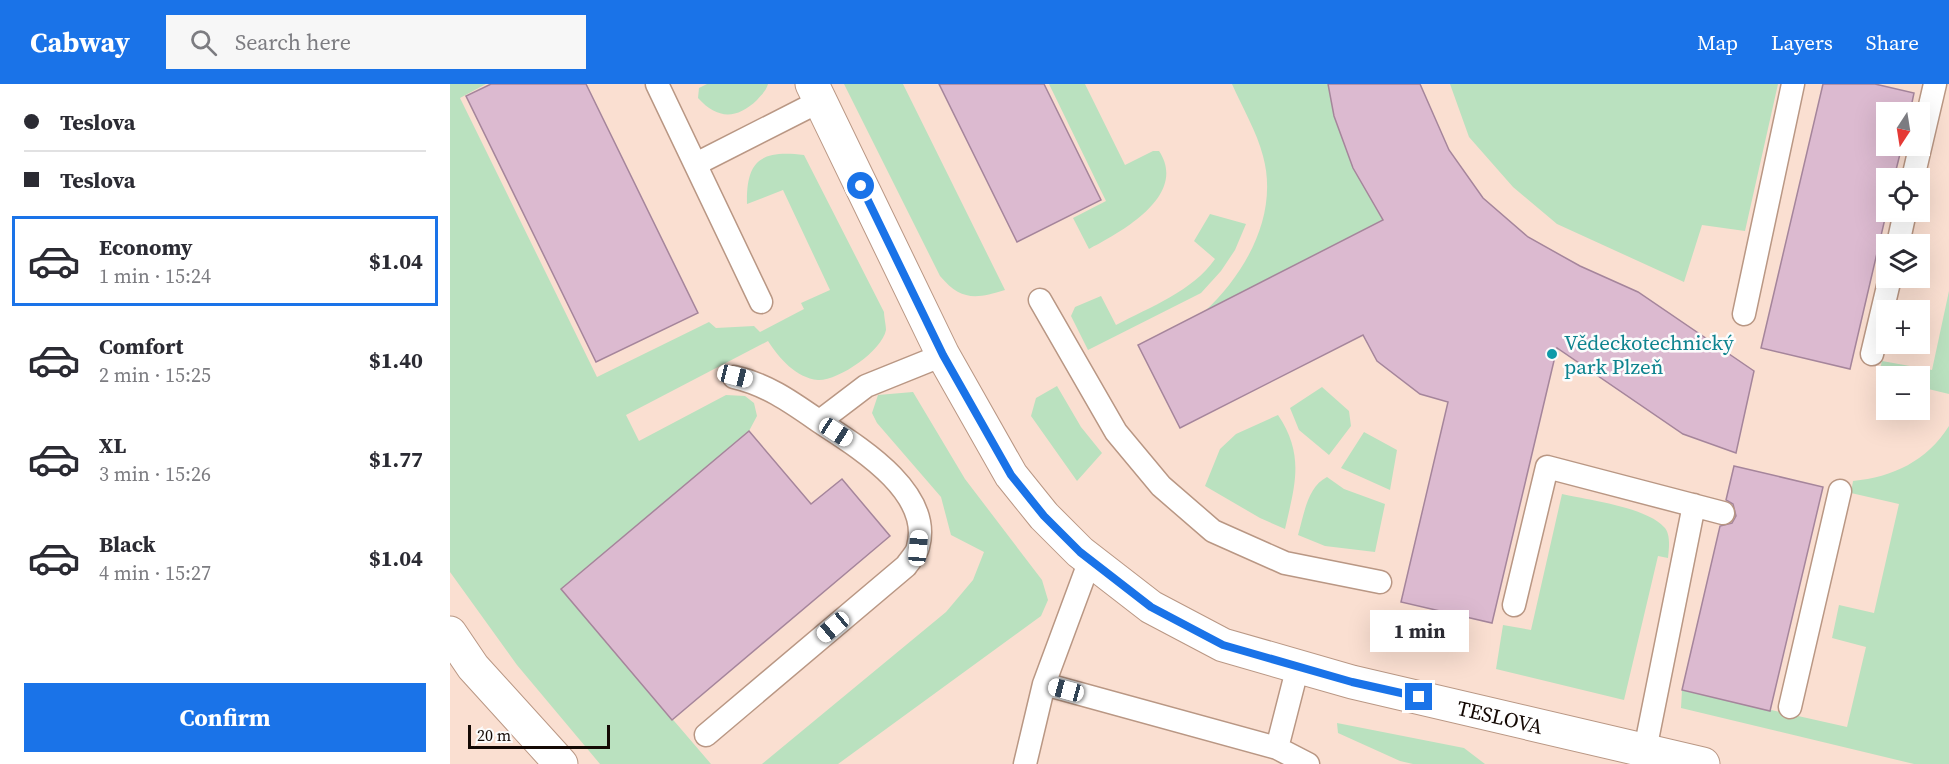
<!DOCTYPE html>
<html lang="en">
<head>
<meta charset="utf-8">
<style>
  :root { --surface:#fff; --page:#f7f7f7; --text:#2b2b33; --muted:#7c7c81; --line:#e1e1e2; --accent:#1a73e8 }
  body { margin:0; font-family:"Source Serif 4",serif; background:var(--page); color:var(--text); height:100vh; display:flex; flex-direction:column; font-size:22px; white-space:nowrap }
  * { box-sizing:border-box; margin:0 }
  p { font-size:20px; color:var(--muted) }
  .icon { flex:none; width:33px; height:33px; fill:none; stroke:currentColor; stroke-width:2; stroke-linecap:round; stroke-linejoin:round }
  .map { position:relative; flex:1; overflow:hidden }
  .sheet { display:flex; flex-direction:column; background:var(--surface); width:450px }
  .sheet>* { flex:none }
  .guide { display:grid; align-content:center; height:132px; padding:0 24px; background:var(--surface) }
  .needle { width:39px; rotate:192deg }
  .controls { position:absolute; left:1426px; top:18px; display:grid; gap:12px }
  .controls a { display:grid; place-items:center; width:54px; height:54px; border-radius:0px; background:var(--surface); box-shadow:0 6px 24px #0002; font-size:30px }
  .scale { position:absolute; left:18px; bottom:15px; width:142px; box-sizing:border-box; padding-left:6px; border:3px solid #140904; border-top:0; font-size:16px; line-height:21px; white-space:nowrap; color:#140904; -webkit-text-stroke:4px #fcfcfc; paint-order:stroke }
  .end { position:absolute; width:27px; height:27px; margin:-14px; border:8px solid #1a73e8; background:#fff; box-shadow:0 0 0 3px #fff }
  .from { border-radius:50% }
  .bubble { position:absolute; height:42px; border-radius:0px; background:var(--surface); box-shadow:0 6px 24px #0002; font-size:20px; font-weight:700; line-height:42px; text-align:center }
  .car { position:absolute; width:18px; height:36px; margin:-18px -9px; border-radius:8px; box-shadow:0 0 4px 2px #0007; background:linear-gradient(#fff 24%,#345 0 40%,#fff 0 76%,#345 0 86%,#fff 0) }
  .guide b { display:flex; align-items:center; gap:21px; height:57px; font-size:22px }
  .guide b+b { border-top:2px solid var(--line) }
  .guide i { width:15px; height:15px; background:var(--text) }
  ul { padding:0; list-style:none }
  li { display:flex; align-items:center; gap:18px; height:90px; margin:0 12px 9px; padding:0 12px; border:3px solid transparent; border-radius:0px }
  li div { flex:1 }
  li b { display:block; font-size:22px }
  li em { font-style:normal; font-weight:700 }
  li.current { border-color:var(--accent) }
  li>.icon { width:54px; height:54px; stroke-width:1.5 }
  .action { display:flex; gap:12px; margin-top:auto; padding:12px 24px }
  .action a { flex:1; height:69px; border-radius:0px; background:var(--accent); color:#fff; font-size:24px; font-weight:700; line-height:69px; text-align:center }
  header { display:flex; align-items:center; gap:36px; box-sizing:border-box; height:84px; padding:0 30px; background:var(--accent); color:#fff }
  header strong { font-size:28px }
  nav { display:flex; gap:33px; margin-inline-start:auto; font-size:21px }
  .search { width:420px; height:54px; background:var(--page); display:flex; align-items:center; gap:15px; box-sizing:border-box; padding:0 21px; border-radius:0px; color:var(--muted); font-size:22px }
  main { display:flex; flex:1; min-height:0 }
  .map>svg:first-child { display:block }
  .built { fill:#fadfd1; fill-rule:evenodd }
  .green { fill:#bae1bf }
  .building { fill:#dcbad0; stroke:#a5859b; stroke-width:1.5 }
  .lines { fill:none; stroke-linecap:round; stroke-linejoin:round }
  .service-casing { stroke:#b99784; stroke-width:25 }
  .minor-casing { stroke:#b99784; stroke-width:35 }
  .service { stroke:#fff; stroke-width:22 }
  .minor { stroke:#fff; stroke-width:33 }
  .route { stroke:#1a73e8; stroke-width:8 }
  .culture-dot { fill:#0f9aa8; stroke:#fcfcfc; stroke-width:2 }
  .labels { text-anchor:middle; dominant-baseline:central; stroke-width:5; stroke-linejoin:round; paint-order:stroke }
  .culture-label { font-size:21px; fill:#0d838f; stroke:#fcfcfc; text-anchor:start }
  .street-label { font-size:21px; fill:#140904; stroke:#fcfcfc }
</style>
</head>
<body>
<header>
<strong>Cabway</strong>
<div class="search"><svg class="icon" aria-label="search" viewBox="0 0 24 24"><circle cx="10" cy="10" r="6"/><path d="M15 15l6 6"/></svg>Search here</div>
<nav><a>Map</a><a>Layers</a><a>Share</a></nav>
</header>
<main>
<section class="sheet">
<div class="guide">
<b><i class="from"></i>Teslova</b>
<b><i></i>Teslova</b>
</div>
<ul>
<li class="current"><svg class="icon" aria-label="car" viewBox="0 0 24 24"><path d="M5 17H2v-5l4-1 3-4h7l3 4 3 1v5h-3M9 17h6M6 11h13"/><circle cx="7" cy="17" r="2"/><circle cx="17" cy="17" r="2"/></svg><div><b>Economy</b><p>1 min · 15:24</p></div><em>$1.04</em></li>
<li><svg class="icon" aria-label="car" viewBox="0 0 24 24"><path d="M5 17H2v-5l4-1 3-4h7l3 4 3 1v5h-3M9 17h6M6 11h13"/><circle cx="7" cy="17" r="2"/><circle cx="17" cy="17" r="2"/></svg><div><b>Comfort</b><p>2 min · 15:25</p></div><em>$1.40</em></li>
<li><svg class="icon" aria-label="car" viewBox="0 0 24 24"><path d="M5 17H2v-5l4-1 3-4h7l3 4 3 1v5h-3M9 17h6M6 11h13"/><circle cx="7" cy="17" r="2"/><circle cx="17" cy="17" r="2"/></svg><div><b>XL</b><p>3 min · 15:26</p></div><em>$1.77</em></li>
<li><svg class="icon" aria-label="car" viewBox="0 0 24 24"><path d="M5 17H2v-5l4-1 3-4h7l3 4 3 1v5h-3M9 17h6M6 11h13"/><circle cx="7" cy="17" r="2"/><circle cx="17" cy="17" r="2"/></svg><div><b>Black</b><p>4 min · 15:27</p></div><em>$1.04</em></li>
</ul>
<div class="action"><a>Confirm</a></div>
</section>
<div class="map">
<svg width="1499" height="680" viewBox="0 0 1499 680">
  <rect width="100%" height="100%" fill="#faebe3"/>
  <path class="built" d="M 0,0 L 1499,0 L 1499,680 L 0,680 ZM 1437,28 L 1470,28 L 1470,62 L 1437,62 ZM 1437,94 L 1470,94 L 1470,128 L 1437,128 ZM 1437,160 L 1470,160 L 1470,194 L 1437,194 ZM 1437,226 L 1470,226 L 1470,260 L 1437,260 ZM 1437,292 L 1470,292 L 1470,326 L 1437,326 Z"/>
  <path class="green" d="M 0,0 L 36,0 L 10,14 L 147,293 L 259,238 L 266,244 L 304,242 L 310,248 L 354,225 L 351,219 L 380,206 L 333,106 L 297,120 C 296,76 311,66 354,71 L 434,228 C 434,233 436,241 436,246 C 432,267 388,297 368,296 C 346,294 329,274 318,257 L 176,331 L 189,357 L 276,311 L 295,312 L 304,319 L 307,332 L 299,347 L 111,505 L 261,680 L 150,680 L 67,581 L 0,488 Z
    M 257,0 L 318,0 C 316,7 312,10 307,16 C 286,36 267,35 248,14 L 249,4 Z
    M 394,0 L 453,0 L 555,206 C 526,215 511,217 490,192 Z
    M 599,0 L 635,0 L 675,81 L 703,67 L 709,67 C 739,112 669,149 639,165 L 623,134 L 656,117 Z
    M 782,0 L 878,0 C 887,52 906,90 933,136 L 755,227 C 796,189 829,130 813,72 C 807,48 792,23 782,0 Z
    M 1000,0 L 1328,0 L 1295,147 L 1252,141 L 1234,198 L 1107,140 L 1063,103 L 1019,53 Z
    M 760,130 L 796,140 L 785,166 L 771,187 L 751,209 L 638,266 L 621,232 L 625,223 L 651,212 L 666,241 C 700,223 743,207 765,175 L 744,157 Z
    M 1499,207 L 1499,310 L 1470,303 L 1470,292 L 1437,292 L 1437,295 L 1428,293 L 1432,277 L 1482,286 Z
    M 607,302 L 631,343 L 652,369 L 627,397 L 581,332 L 586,314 Z
    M 872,303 L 899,327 L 901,342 L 879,371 L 849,346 L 840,324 Z
    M 463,308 L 515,395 L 592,496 L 598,516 L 591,532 L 388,680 L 312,680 L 496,528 L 523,496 L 534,468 L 501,451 L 491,413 L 427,339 L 422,329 L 428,311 Z
    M 828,331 C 855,371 845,401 835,445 L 810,434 L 755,402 L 770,365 L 786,350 Z
    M 1499,342 L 1499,680 L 1464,680 L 1231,624 L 1232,606 L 1397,643 L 1416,563 L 1382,554 L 1389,521 L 1424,529 L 1449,420 L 1401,409 L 1403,397 C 1443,393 1477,377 1499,342 Z
    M 914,348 L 947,366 L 940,406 L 891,384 Z
    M 877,393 L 894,405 L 935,420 L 925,468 L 875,462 L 848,451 C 854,431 857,403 877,393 Z
    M 1112,410 C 1138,416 1196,423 1214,443 C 1221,450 1219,464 1218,474 L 1208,472 L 1174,616 L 1046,585 L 1053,541 L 1081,546 Z
    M 887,639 L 1014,664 L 1035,680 L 963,680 L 950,677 L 888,649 Z"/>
  <path class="building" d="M 41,0 L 136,0 L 248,229 L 146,278 L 16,12 Z
    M 489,0 L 594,0 L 651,116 L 567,158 Z
    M 878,0 L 970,0 L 999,66 L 1033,114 L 1078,153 L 1130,182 L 1188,208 L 1304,287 L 1286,369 L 1233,350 L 1107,264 L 1042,539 L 951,518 L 998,318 L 970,310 L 927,277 L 913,251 L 730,344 L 688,261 L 933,136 L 903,84 L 884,32 Z
    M 1373,0 L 1425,0 L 1464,9 L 1460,28 L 1437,28 L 1437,62 L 1452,62 L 1444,94 L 1437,94 L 1437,126 L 1400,285 L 1311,264 Z
    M 299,347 L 361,420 L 392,395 L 440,452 L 222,636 L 111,505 Z
    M 1284,382 L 1373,403 L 1320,627 L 1232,606 L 1270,442 L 1282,439 L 1286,432 L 1283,420 L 1276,416 Z"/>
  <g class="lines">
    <defs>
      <path id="service" d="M 207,0 L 311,218
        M 246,80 L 370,17
        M 1463,94 L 1485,0
        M 1448,160 L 1455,128
        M 590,216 L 666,348 L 711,402 L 763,447 L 835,479 L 930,498
        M 1294,230 L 1343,0
        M 1422,270 L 1440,194
        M 370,337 L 416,302 L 493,271
        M 1064,521 L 1097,383 L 1273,429
        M 848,582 L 827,664 L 858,680
        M 594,600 L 827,664
        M 1340,623 L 1390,407
        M 256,651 L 456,482 C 460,476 467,469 468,463 C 483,409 410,364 373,340 C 344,320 319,301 284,293
        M 1195,666 L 1244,421
        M 575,680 L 594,600 L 640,476"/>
      <g id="minor">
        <path id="s1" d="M 362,0 L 493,271 L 561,391 L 594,432 L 630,468 L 701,523 L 773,561 L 902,598 L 1253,680"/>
        <path d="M 0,549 L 23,583 L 111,680"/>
      </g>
    </defs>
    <use href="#service" class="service-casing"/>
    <use href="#minor" class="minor-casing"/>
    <use href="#service" class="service"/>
    <use href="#minor" class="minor"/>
  </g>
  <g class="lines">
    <path class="route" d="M 411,102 L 493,271 L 561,391 L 594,432 L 630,468 L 701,523 L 773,561 L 902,598 L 969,613"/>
  </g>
  <circle class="culture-dot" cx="1102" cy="270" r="6"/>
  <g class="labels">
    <g class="culture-label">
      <text x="1114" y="258">Vědeckotechnický<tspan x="1114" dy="24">park Plzeň</tspan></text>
    </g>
    <g class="street-label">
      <text stroke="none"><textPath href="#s1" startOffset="1000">TESLOVA</textPath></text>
    </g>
  </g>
</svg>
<div class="controls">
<a><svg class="needle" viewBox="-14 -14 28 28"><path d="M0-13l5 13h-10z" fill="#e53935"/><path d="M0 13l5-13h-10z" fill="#7c7c81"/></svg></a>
<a><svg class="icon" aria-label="locate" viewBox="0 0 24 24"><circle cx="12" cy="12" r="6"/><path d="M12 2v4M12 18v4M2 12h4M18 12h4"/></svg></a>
<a><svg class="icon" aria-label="layers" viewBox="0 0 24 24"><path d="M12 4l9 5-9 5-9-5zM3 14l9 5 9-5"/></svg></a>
<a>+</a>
<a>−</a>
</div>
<div class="scale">20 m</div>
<i class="end from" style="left:411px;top:102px"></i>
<i class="end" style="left:969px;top:613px"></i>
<div class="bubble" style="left:920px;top:526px;width:99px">1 min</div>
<i class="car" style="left:285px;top:292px;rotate:104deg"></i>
<i class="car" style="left:386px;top:348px;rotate:123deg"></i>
<i class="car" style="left:468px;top:464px;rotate:5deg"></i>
<i class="car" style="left:383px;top:543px;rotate:230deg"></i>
<i class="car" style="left:616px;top:606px;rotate:285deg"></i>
</div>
</main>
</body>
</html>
